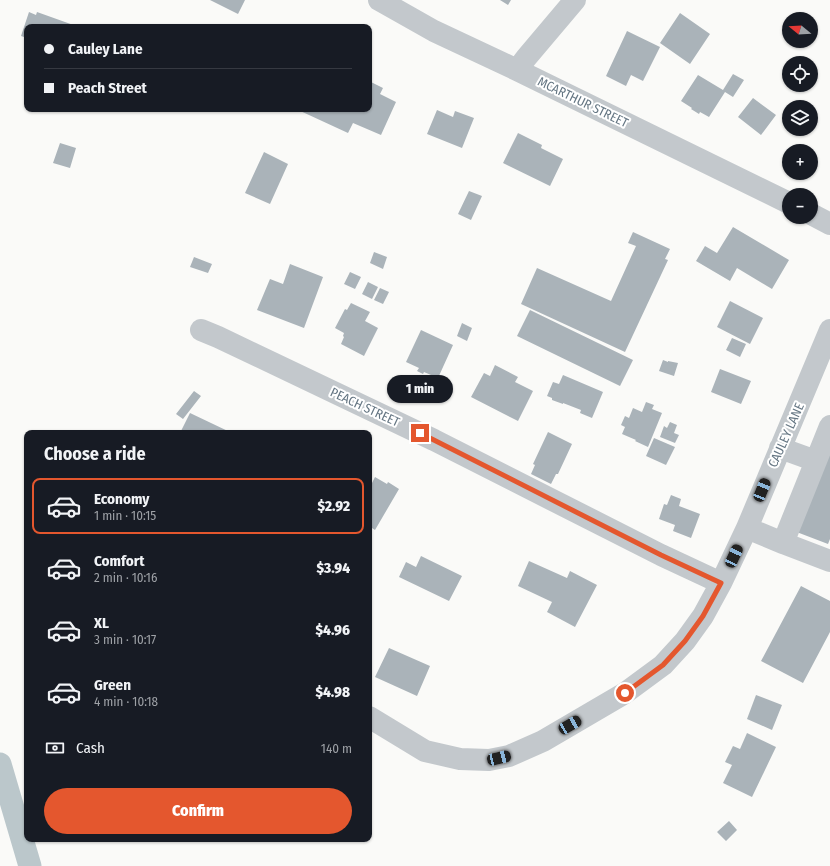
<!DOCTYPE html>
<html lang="en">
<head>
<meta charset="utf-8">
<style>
  :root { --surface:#171b24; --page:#20242c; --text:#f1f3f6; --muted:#9ea1a6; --line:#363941; --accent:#e4572e }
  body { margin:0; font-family:"Fira Sans Condensed",sans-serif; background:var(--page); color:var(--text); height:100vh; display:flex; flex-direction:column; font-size:15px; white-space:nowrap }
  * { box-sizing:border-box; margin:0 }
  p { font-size:13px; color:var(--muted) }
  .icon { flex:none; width:22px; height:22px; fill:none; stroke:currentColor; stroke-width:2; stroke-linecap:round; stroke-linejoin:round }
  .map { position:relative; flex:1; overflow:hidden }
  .panel { position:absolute; left:24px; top:430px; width:348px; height:412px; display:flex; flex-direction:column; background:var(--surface); border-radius:8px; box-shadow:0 1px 3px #0004 }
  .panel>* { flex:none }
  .hud { position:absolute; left:24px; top:24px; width:348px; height:88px; border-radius:8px; box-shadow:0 1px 3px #0004; display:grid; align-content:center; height:88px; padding:0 20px; background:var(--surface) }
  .needle { width:26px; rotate:288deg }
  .fabs { position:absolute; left:782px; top:12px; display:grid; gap:8px }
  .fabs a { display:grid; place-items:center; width:36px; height:36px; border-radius:50%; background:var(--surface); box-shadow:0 1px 3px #0004; font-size:20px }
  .end { position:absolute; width:18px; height:18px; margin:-9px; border:5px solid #e4572e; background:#fff; box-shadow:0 0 0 2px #fff }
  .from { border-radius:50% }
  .bubble { position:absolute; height:28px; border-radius:14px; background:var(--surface); box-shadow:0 1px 3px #0004; font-size:13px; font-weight:800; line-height:28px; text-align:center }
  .car { position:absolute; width:12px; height:24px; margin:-12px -6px; border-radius:5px; box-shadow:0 0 3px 1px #0007; background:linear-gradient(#222 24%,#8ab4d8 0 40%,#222 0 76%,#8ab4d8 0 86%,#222 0) }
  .hud b { display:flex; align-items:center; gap:14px; height:38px; font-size:15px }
  .hud b+b { border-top:1px solid var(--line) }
  .hud i { width:10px; height:10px; background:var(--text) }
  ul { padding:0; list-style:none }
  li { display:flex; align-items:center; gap:12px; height:56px; margin:0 8px 6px; padding:0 12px; border:2px solid transparent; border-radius:8px }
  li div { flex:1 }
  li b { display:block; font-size:15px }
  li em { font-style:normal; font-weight:800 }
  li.current { border-color:var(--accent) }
  li>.icon { width:36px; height:36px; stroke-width:1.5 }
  h2 { padding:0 20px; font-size:18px; line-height:48px }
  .pay { display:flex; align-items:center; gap:10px; height:44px; padding:0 20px; font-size:15px }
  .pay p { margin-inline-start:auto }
  .button { display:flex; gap:8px; margin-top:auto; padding:8px 20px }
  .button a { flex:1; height:46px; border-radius:24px; background:var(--accent); color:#fff; font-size:16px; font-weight:800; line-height:46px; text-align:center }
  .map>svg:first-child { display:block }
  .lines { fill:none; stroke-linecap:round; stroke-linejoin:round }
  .canal { stroke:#bbc7cb; stroke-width:23 }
  .building { fill:#aab3b9 }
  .minor { stroke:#c3c8cc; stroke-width:22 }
  .route { stroke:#e4572e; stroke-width:5 }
  .labels { text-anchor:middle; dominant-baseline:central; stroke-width:4; stroke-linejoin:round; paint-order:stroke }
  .street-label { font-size:13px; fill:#657683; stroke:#fff }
</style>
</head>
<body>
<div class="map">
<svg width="830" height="866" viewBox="0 0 830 866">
  <rect width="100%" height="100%" fill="#fafaf8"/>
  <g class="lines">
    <path class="canal" d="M 0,764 L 30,866"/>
  </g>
  <path class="building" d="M 210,0 L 245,0 L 238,14 Z
    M 500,0 L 511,0 L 508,5 Z
    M 29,12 L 36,15 L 37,12 L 79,27 L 27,27 L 27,38 L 21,36 Z
    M 680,13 L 710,34 L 690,64 L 660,43 Z
    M 627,31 L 660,47 L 643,81 L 631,75 L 626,86 L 606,76 Z
    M 733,74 L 744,80 L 733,97 L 725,92 L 709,117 L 700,112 L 699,114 L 691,109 L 692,108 L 681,101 L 698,75 L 723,90 Z
    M 369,81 L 383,88 L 380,94 L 396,102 L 381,135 L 353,123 L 348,133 L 296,109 L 369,109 Z
    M 753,98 L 776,115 L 761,135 L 738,117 Z
    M 437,110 L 453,117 L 455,111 L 474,118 L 462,148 L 427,134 Z
    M 518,133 L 542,145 L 541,148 L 563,159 L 550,186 L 503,163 Z
    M 60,143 L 76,148 L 70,168 L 53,163 Z
    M 264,152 L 288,164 L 270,204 L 245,193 Z
    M 469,191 L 482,196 L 471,220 L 458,214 Z
    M 733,227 L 789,260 L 772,289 L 737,268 L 730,281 L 696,261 L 705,246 L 717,253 Z
    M 633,232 L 670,249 L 665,259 L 668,260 L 625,352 L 521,304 L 537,268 L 611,301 L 636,246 L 628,243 Z
    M 374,252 L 387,257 L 383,269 L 370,263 Z
    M 194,257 L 212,264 L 208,273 L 190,267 Z
    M 290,264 L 323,277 L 304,328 L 257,310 L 270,279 L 283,284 Z
    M 350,272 L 361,277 L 355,289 L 344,284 Z
    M 368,282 L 378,287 L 372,299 L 362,294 Z
    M 380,288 L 389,292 L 383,304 L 374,300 Z
    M 730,301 L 763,318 L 750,344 L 717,327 Z
    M 351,303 L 370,312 L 365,321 L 378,328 L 364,356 L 341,344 L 344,337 L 343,336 L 344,333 L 335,328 L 345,309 L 347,310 Z
    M 530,310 L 633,360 L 620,386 L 517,336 Z
    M 462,323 L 472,328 L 467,341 L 457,336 Z
    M 421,330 L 453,345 L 438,378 L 424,372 L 423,374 L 417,371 L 419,368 L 406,362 Z
    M 732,338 L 746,344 L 740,357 L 726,350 Z
    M 663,360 L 668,362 L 668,361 L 678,363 L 674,376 L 659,371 Z
    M 495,365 L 518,377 L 515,382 L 533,391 L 518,421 L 471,397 L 484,373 L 490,376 Z
    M 720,369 L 751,381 L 741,404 L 711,392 Z
    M 563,375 L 603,392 L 592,418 L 580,413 L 581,410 L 563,403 L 563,404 L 552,400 L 552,398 L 547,396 L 553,382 L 559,384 Z
    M 194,391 L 201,396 L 183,419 L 176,414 Z
    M 646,402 L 654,405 L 652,409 L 662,413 L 648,447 L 635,441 L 636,440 L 622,434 L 625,427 L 621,425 L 625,416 L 629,418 L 633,408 L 642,412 Z
    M 190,413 L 232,433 L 180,433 Z
    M 670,422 L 677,425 L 674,433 L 679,435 L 675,443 L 660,437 L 664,426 L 667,428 Z
    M 548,432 L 572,444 L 558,474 L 556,474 L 551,484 L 531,474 L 535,465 L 533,464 Z
    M 654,438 L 675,447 L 666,465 L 646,456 Z
    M 830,447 L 830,539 L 828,544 L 794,531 Z
    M 375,477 L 387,484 L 388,482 L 399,489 L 375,530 L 369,526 L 369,489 Z
    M 671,495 L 681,499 L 679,506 L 700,514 L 691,538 L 673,531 L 675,525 L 659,519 L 664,504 L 667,505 Z
    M 421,556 L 462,576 L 449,601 L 399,577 L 406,562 L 416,567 Z
    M 529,561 L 567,578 L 570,571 L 597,585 L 575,627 L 547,612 L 552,602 L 518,586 Z
    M 801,586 L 830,601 L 830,632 L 803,683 L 761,661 Z
    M 389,648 L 430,666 L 417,696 L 375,677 Z
    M 756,695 L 782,705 L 772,730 L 747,719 Z
    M 747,733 L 776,747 L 752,797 L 723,783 L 732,765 L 725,762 L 733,746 L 740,749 Z
    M 729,821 L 737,830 L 726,841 L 717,832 Z"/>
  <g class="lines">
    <path class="minor" d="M 379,0 L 434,31 L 517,70 L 789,203
      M 517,70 L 526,58 L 575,0
      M 811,214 L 830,224
      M 201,330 L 218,337 L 434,440 L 661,555 L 721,583
      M 780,448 L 816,461
      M 747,528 L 783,543 L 830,426
      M 783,543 L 830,561
      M 369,717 L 425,751 L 460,759 L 489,760 L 509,756 L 543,741 L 625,693 L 663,665 L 685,641 L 703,616 L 721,583 L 747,528 L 830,330"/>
  </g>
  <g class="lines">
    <path class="route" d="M 420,433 L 661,555 L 721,583 L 703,616 L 685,641 L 663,665 L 625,693"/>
  </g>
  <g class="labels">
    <g class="street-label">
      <text transform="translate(583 102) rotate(26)">MCARTHUR STREET</text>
      <text transform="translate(365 407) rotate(25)">PEACH STREET</text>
      <text transform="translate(786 435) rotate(-66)">CAULEY LANE</text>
    </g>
  </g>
</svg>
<div class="fabs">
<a><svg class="needle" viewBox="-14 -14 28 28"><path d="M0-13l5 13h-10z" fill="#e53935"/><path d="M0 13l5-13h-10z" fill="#9ea1a6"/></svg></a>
<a><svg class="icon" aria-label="locate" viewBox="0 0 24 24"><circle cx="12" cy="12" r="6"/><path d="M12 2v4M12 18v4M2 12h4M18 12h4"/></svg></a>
<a><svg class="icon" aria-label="layers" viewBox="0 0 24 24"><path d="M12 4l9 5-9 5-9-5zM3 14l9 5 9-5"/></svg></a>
<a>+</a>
<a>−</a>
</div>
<i class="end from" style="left:625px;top:693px"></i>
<i class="end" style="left:420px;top:433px"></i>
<div class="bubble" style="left:387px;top:375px;width:66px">1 min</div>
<i class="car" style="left:762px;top:490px;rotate:22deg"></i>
<i class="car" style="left:734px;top:556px;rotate:25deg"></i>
<i class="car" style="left:570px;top:725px;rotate:60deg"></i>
<i class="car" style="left:499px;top:758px;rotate:77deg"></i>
<div class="hud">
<b><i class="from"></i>Cauley Lane</b>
<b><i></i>Peach Street</b>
</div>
<section class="panel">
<h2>Choose a ride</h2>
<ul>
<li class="current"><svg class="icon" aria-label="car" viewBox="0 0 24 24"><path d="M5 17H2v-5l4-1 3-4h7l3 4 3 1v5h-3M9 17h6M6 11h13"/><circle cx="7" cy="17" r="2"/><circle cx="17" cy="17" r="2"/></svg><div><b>Economy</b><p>1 min · 10:15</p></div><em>$2.92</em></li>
<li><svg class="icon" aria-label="car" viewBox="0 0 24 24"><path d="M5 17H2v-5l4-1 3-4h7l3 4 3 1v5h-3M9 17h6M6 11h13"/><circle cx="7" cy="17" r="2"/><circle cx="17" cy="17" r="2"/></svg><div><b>Comfort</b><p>2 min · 10:16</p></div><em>$3.94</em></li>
<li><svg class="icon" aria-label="car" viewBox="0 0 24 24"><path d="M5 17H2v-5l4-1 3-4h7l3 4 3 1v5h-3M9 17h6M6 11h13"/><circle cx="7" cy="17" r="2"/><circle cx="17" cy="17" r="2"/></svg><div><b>XL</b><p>3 min · 10:17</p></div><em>$4.96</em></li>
<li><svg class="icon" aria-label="car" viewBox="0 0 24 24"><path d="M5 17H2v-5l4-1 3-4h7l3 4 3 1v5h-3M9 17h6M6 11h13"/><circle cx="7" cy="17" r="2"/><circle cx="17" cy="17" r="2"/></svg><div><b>Green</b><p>4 min · 10:18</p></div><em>$4.98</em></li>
</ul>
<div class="pay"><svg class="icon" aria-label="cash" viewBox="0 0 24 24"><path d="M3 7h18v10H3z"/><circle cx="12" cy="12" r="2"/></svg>Cash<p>140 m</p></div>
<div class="button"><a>Confirm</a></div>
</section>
</div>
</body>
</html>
